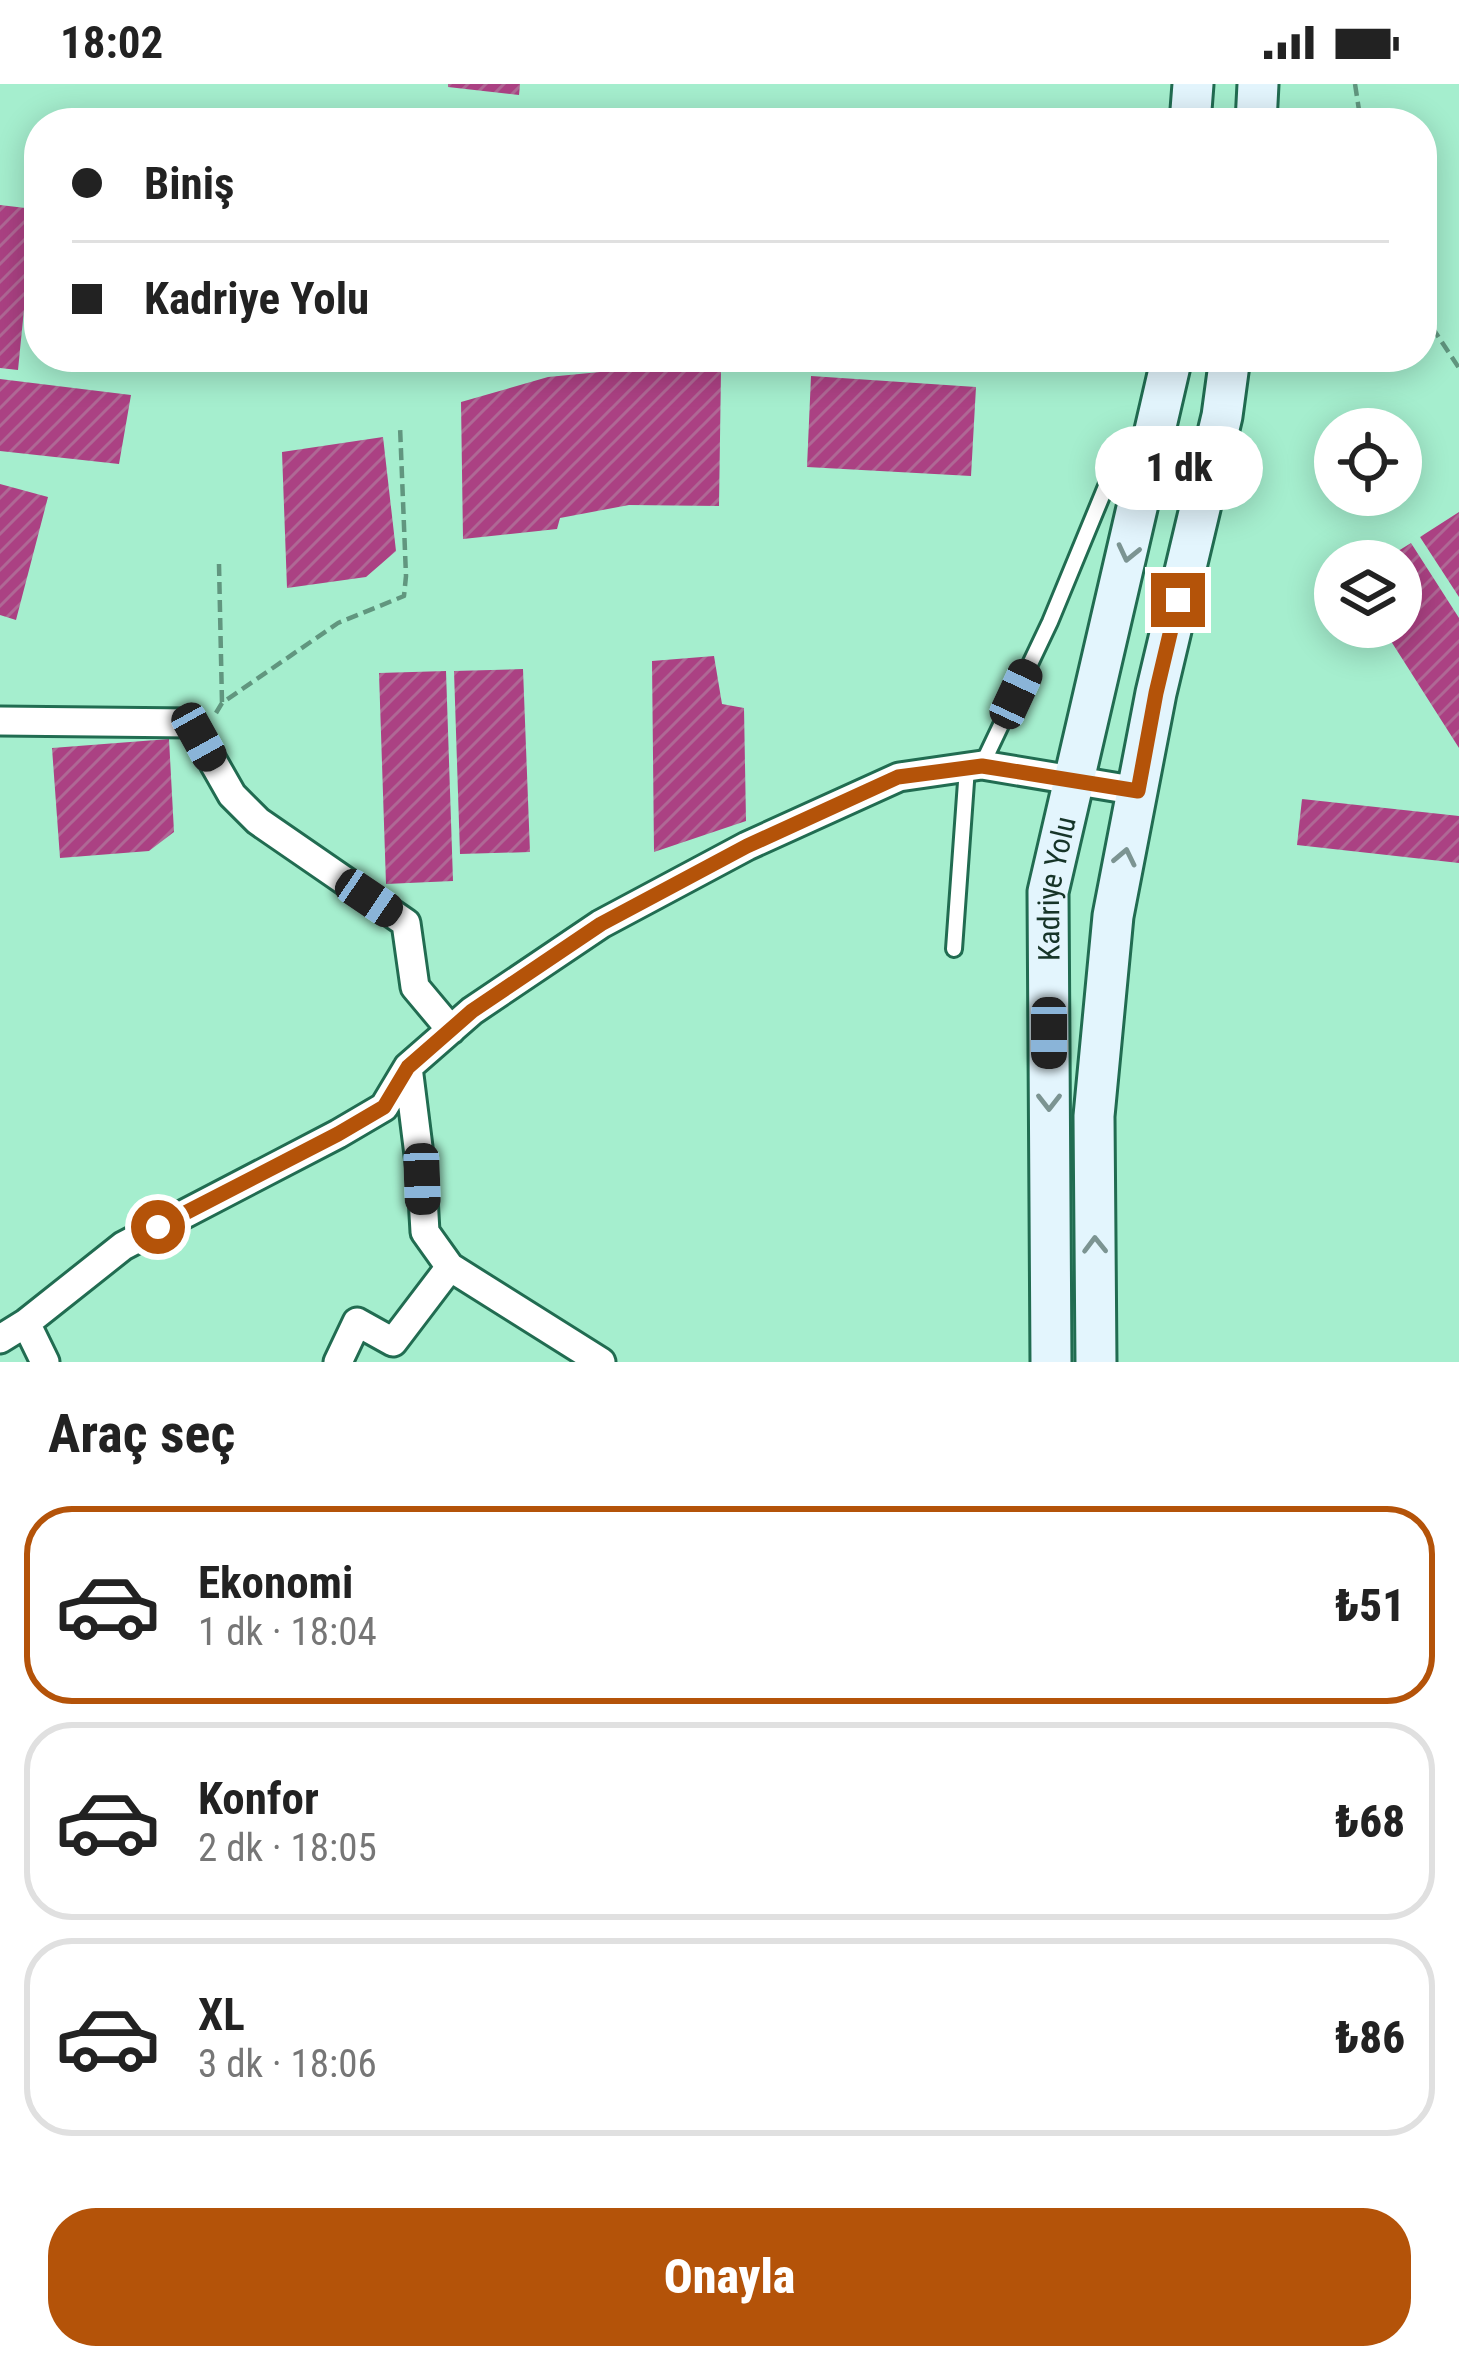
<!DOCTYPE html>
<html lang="tr">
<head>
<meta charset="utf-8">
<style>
  :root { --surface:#fff; --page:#f2f2f2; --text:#222; --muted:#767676; --line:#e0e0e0; --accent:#b45309 }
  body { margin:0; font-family:"Roboto Condensed",sans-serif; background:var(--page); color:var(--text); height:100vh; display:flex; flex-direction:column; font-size:45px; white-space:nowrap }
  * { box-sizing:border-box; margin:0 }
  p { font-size:39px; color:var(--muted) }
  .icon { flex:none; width:66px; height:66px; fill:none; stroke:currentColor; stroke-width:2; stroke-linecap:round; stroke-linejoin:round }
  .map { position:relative; height:1278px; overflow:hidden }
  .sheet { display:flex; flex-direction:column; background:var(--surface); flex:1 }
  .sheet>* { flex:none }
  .hud { position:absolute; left:24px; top:24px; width:1413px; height:264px; border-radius:48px; box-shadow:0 6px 30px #0003; display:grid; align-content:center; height:264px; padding:0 48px; background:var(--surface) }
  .tools { position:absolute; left:1314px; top:324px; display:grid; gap:24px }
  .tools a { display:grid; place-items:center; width:108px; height:108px; border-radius:50%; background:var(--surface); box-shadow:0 6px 30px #0003; font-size:60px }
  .end { position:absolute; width:54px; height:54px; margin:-27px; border:15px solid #b45309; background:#fff; box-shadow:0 0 0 6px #fff }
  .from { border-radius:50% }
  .bubble { position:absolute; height:84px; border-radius:42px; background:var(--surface); box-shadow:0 6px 30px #0003; font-size:39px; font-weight:800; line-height:84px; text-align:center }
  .car { position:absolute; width:36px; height:72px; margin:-36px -18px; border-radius:15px; box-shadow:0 0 9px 3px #0007; background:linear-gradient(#222 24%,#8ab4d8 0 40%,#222 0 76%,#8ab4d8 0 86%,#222 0) }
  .hud b { display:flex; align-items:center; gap:42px; height:114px; font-size:45px }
  .hud b+b { border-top:3px solid var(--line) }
  .hud i { width:30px; height:30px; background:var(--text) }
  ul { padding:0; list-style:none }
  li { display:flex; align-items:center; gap:36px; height:198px; margin:0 24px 18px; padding:0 24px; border:6px solid var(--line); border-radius:48px }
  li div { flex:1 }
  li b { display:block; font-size:45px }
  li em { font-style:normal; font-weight:800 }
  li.selected { border-color:var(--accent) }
  li>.icon { width:108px; height:108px; stroke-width:1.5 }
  h2 { padding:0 48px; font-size:54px; line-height:144px }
  .action { display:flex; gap:24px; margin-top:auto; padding:24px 48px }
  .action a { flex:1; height:138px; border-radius:48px; background:var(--accent); color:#fff; font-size:48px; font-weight:800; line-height:138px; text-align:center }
  .status { display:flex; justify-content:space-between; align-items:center; height:84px; padding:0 60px; background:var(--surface); direction:ltr }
  .status svg { height:33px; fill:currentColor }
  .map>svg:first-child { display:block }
  .building { fill:url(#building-hatch) }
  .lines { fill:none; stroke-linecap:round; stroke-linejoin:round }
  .lane-casing { stroke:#216c51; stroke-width:20 }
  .street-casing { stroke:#216c51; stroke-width:33 }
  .secondary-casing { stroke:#216c51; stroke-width:45 }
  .path { stroke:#61967f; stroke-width:4.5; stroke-dasharray:12 6; stroke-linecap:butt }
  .lane { stroke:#fff; stroke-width:14 }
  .street { stroke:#fff; stroke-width:27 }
  .secondary { stroke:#e3f5fd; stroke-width:39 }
  .oneway { stroke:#7c9492 }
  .route { stroke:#b45309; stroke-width:15 }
  .labels { text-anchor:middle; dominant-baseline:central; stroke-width:12; stroke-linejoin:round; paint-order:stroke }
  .street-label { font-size:30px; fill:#163428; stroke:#f7fefb }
</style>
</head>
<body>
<div class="status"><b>18:02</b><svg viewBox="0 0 49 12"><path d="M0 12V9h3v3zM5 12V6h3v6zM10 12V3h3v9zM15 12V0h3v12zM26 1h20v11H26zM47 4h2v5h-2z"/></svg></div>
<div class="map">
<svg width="1459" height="1278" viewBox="0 0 1459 1278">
  <defs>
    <pattern id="building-hatch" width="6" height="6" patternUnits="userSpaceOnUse" patternTransform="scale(3)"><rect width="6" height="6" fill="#ab4183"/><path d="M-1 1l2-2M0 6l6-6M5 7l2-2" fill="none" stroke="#af6895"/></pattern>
  </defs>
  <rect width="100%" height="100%" fill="#a5eece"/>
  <path class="building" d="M 448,0 L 520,0 L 519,11 L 448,3 Z
    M 240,31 L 304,36 L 304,39 L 228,39 Z
    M 0,121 L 34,125 L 18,286 L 0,284 Z
    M 631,285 L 721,286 L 719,422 L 629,421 L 560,434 L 557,445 L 463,455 L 461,318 L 548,293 Z
    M 811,292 L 976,303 L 971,392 L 807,383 Z
    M 0,295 L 131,311 L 119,380 L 0,367 Z
    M 383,353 L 396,467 L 366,493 L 287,504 L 282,368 Z
    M 0,400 L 48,413 L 16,536 L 0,531 Z
    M 1459,428 L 1459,513 L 1420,453 Z
    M 1411,459 L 1459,534 L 1459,664 L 1382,543 L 1401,543 L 1401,477 L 1382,477 Z
    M 714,572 L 722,620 L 744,624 L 746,737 L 654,768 L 652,577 Z
    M 523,585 L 530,768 L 460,770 L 454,587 Z
    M 446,587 L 453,797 L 386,800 L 379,589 Z
    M 169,655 L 174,748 L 149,767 L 60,774 L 52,664 Z
    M 1302,715 L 1459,732 L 1459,779 L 1297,761 Z"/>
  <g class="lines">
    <defs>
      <path id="lane" d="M 982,681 L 1050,538 L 1109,395 L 1138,366
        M 954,865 L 967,684"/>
      <path id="street" d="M 0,637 L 191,639 L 232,711 L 258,737 L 406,839 L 415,903 L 451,946
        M 408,983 L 422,1095 L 425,1148 L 450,1183 L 601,1278
        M 26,1239 L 45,1278
        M 0,1255 L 26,1239 L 123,1162 L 338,1050 L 384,1023 L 408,983 L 472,927 L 601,840 L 747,762 L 899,693 L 982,681 L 1138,707
        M 338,1278 L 357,1238 L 393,1258 L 450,1183"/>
      <g id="secondary">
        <path d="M 1190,39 L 1193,0"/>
        <path d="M 1256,39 L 1258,0"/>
        <path id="s1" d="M 1051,1278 L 1048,808 L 1172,273"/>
        <path d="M 1096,1278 L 1094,1032 L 1113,832 L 1156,609 L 1222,332 L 1230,273"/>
      </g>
    </defs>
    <use href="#lane" class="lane-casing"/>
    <use href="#street" class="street-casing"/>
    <use href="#secondary" class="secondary-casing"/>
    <path class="path" d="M 1355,0 L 1361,39
      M 1422,228 L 1459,284
      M 219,480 L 222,619
      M 216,629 L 222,619 L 338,539 L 404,512 L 406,492 L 400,342"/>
    <use href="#lane" class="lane"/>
    <use href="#street" class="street"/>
    <use href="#secondary" class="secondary"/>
  </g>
  <defs><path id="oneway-chevron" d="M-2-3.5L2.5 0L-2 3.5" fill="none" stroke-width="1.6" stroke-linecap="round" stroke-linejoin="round" transform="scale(3)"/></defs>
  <g class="oneway">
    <use href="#oneway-chevron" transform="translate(1128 469) rotate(103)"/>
    <use href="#oneway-chevron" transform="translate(1125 773) rotate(-78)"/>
    <use href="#oneway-chevron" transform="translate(1049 1018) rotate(90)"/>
    <use href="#oneway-chevron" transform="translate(1095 1161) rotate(-91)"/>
  </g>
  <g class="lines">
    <path class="route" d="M 158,1143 L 338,1050 L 384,1023 L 408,983 L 472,927 L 601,840 L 747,762 L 898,693 L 982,682 L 1138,707 L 1156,609 L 1178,516"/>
  </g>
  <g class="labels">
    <g class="street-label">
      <text stroke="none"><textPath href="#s1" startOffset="474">Kadriye Yolu</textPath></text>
    </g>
  </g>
</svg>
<div class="tools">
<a><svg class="icon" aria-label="locate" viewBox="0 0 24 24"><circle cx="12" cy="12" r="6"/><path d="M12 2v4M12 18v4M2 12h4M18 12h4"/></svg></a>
<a><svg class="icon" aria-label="layers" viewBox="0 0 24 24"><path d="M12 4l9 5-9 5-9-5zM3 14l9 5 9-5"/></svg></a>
</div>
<i class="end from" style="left:158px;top:1143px"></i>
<i class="end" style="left:1178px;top:516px"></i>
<div class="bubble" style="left:1095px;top:342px;width:168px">1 dk</div>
<i class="car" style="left:1016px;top:610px;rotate:25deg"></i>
<i class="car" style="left:199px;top:653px;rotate:151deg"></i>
<i class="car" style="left:369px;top:814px;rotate:124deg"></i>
<i class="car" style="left:1049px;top:949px;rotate:180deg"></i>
<i class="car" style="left:422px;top:1095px;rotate:178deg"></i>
<div class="hud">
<b><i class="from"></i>Biniş</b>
<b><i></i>Kadriye Yolu</b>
</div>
</div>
<section class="sheet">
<h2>Araç seç</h2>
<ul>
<li class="selected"><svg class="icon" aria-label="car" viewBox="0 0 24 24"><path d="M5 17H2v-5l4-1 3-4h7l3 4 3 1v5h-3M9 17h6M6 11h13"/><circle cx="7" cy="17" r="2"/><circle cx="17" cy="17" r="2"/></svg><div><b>Ekonomi</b><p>1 dk · 18:04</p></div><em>₺51</em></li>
<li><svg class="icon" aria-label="car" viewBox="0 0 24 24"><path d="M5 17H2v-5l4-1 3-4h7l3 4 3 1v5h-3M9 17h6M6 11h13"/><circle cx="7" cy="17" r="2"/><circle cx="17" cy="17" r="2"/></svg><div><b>Konfor</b><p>2 dk · 18:05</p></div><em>₺68</em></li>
<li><svg class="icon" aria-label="car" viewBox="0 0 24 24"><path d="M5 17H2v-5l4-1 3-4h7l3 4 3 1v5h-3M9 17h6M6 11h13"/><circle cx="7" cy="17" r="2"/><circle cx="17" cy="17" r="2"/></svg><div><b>XL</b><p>3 dk · 18:06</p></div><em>₺86</em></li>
</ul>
<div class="action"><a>Onayla</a></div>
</section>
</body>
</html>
